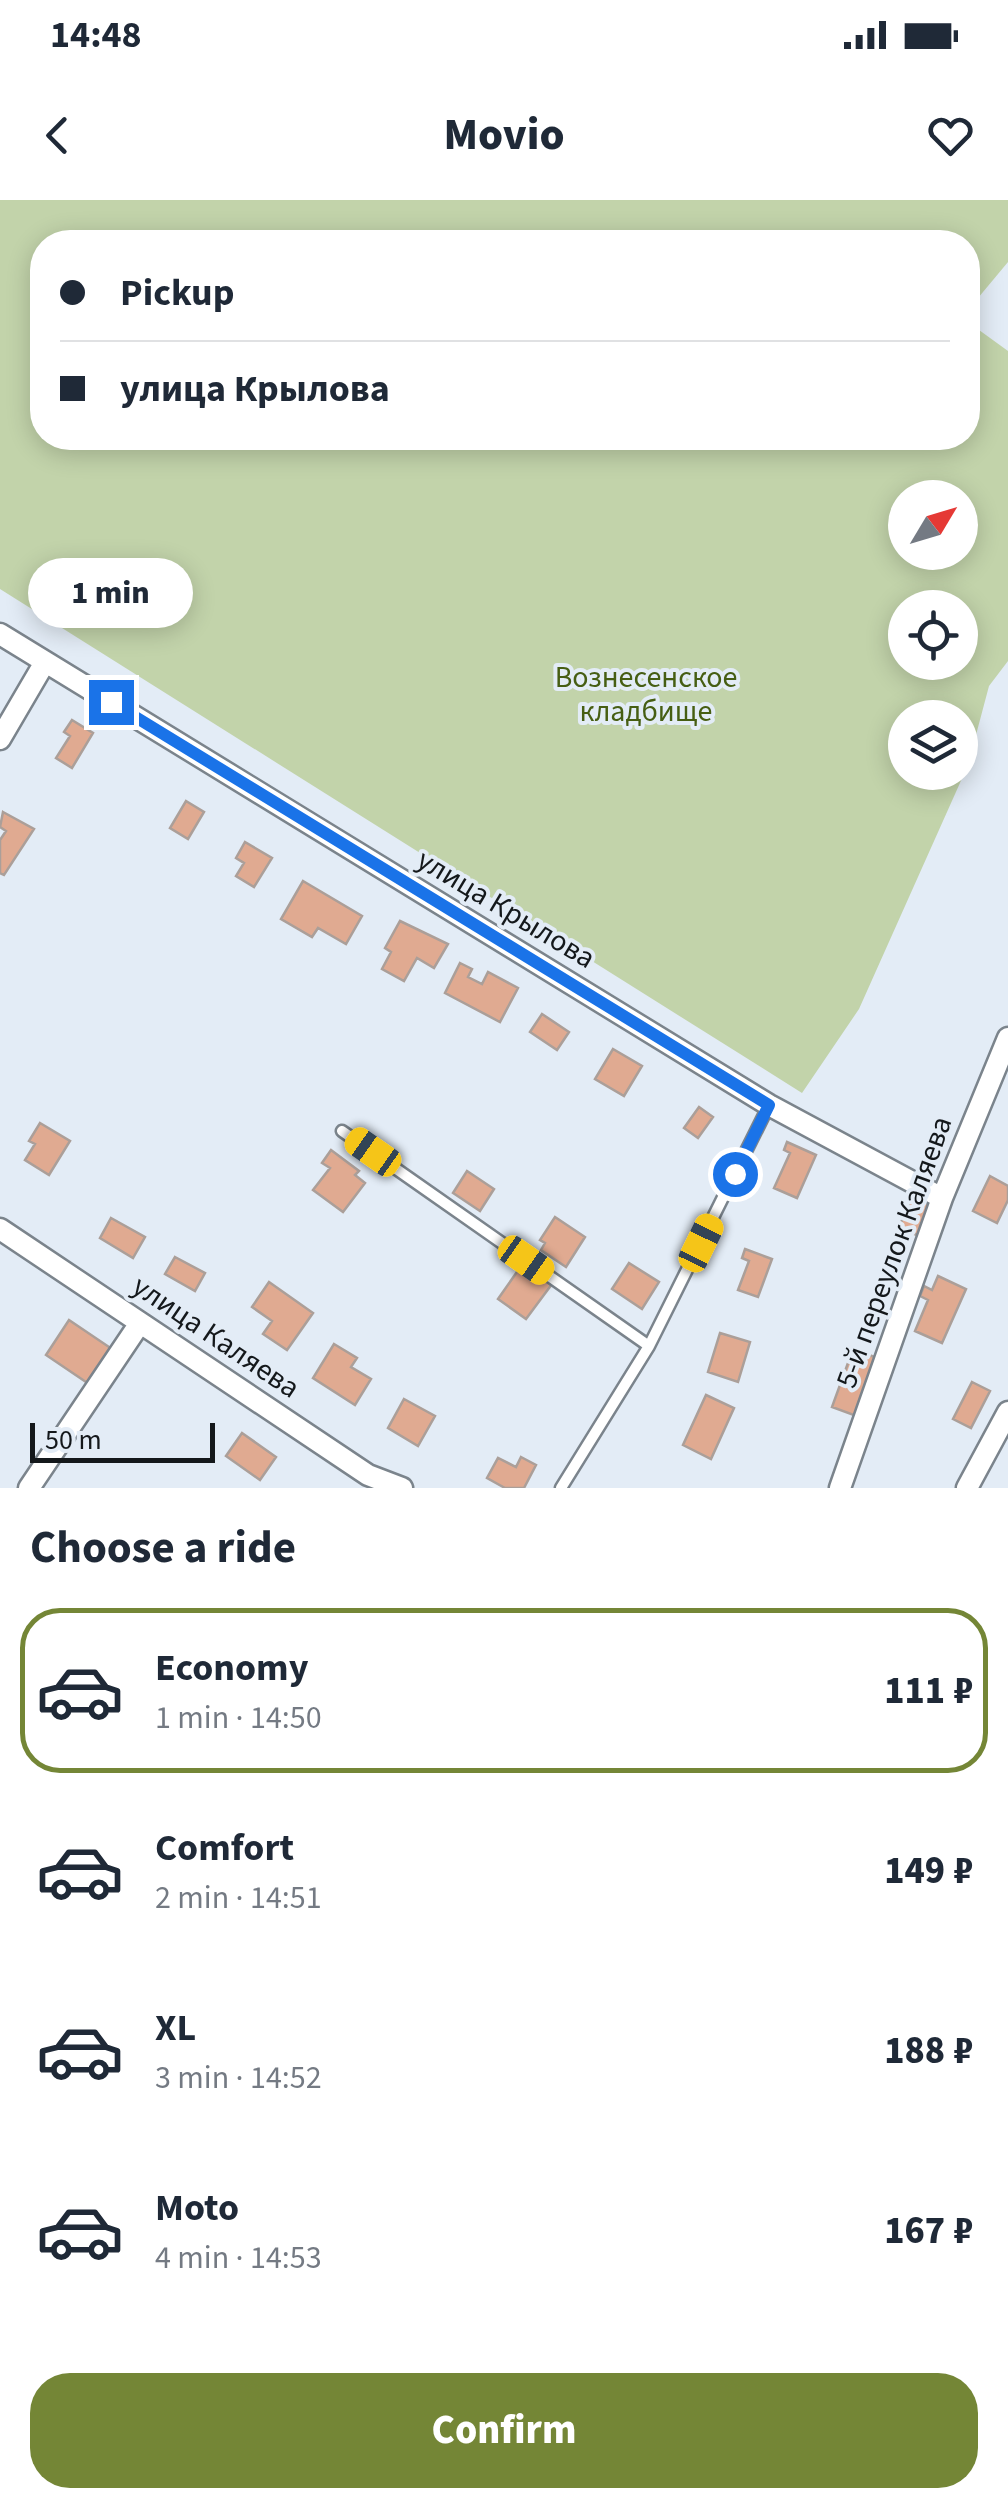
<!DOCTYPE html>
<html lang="en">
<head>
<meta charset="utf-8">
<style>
  :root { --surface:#fff; --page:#f6f6f7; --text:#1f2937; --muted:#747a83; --line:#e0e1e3; --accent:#748636 }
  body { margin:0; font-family:"Source Sans 3",sans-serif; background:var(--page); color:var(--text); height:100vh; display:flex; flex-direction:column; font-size:38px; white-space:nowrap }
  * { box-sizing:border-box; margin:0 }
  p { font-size:32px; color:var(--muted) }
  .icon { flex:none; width:55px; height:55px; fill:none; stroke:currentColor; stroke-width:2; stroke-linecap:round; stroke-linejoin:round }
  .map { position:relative; height:1288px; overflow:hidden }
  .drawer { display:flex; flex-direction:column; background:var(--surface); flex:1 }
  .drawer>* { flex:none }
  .top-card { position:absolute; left:30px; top:30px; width:950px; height:220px; border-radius:40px; box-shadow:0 5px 25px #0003; display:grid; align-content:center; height:220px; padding:0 30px; background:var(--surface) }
  .needle { width:65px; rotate:52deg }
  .fabs { position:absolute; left:888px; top:280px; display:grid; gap:20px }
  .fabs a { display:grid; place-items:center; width:90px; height:90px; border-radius:50%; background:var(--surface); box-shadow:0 5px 25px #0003; font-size:50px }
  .scale { position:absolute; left:30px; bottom:25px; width:185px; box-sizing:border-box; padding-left:10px; border:5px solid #14181b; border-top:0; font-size:28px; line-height:35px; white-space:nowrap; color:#14181b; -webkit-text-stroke:8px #e3ecf6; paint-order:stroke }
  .end { position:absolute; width:45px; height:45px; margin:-22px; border:12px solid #1a73e8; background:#fff; box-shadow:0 0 0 5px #fff }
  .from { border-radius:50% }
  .bubble { position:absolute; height:70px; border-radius:35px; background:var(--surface); box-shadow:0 5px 25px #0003; font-size:32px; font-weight:800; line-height:70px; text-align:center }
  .car { position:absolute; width:30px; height:60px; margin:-30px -15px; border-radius:12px; box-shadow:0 0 8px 2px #0007; background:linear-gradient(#f5c518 24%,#345 0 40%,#f5c518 0 76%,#345 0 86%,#f5c518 0) }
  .top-card b { display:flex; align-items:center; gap:35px; height:95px; font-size:38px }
  .top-card b+b { border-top:2px solid var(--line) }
  .top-card i { width:25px; height:25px; background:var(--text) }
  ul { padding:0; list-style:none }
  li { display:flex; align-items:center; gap:30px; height:165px; margin:0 20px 15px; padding:0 10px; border:5px solid transparent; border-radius:40px }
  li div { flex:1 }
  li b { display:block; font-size:38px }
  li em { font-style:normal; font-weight:800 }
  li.selected { border-color:var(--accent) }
  li>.icon { width:90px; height:90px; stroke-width:1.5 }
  h2 { padding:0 30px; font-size:45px; line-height:120px }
  .action { display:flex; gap:20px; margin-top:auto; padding:20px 30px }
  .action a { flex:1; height:115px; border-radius:40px; background:var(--accent); color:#fff; font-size:40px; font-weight:800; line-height:115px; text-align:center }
  .status { display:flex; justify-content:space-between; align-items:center; height:70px; padding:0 50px; background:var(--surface); direction:ltr }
  .status svg { height:28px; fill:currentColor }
  header { display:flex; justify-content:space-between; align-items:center; height:130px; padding:0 30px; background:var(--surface); font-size:45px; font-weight:800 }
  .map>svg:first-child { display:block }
  .green { fill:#c2d3aa; fill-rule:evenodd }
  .building { fill:#e0aa91; stroke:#ab9f99; stroke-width:2.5 }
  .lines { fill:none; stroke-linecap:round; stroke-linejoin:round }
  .service-casing { stroke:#7b848c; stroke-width:15 }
  .minor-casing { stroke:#7b848c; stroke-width:25 }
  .service { stroke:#fff; stroke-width:10 }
  .minor { stroke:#fff; stroke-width:20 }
  .route { stroke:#1a73e8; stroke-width:12 }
  .labels { text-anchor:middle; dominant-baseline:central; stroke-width:8; stroke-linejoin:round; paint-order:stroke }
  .park-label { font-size:30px; fill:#465e13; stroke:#e3ecf6 }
  .street-label { font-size:30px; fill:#14181b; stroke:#e3ecf6 }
</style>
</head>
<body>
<div class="status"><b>14:48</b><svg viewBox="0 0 49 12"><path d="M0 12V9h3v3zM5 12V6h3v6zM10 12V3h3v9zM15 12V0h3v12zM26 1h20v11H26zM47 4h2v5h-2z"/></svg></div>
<header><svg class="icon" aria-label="back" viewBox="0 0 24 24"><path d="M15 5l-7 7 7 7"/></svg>Movio<svg class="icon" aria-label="heart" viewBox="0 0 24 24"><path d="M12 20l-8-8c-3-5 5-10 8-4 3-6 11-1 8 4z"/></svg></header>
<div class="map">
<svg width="1008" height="1288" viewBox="0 0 1008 1288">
  <rect width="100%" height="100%" fill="#e3ecf6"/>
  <path class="green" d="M 0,0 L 1008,0 L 1008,62 L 968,110 L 968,42 L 42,42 L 42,238 L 968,238 L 968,122 L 1008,151 L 1008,461 L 989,486 L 968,565 L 859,809 L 802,893 L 0,389 ZM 905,298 L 960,298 L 960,352 L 905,352 ZM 905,408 L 960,408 L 960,462 L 905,462 ZM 905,518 L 960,518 L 960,572 L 905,572 Z"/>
  <path class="building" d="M 72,520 L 93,533 L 72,568 L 56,558 L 70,536 L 64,532 Z
    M 186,601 L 204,612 L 188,639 L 170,628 Z
    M 3,612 L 34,629 L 4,675 L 0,673 L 0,640 L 6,631 L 0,627 Z
    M 245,642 L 272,658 L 254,687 L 236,676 L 244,663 L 236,658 Z
    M 303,681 L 362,716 L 346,744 L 318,728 L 312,737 L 281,719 Z
    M 400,721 L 448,744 L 434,768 L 417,758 L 404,781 L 382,769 L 391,752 L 385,748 Z
    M 460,763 L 472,769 L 468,777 L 482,784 L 488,772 L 518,788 L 500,822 L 445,793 Z
    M 542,814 L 569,832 L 557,850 L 530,832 Z
    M 613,849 L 642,866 L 624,896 L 595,879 Z
    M 699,907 L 713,917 L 698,938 L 684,928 Z
    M 40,923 L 70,941 L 49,975 L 25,960 L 35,944 L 29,941 Z
    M 787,942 L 816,955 L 797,998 L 774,988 L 790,953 L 784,950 Z
    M 331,950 L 359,971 L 355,975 L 365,983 L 343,1012 L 313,990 L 330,968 L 322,963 Z
    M 467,971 L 494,989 L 480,1011 L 453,993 Z
    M 990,976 L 1008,986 L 1008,1000 L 997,1023 L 973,1011 Z
    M 912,997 L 933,1006 L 919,1036 L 899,1027 Z
    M 555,1017 L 585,1037 L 566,1067 L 541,1050 L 545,1043 L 540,1040 Z
    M 111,1018 L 145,1037 L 133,1058 L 100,1038 Z
    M 745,1049 L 772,1059 L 758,1097 L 738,1090 L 749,1061 L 742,1058 Z
    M 175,1057 L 205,1073 L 195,1091 L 165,1074 Z
    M 629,1063 L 659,1082 L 642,1109 L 612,1089 Z
    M 519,1069 L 530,1077 L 535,1072 L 552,1084 L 526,1119 L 498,1099 Z
    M 938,1076 L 966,1089 L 942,1143 L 915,1131 L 928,1100 L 920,1096 L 924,1086 L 932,1090 Z
    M 269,1082 L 313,1113 L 287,1150 L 263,1134 L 272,1121 L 252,1107 Z
    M 69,1120 L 112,1149 L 89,1184 L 46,1155 Z
    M 720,1133 L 750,1142 L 738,1182 L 708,1172 Z
    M 334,1144 L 357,1158 L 351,1167 L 371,1179 L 355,1205 L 313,1178 Z
    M 853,1149 L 880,1159 L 859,1217 L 832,1207 Z
    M 972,1182 L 990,1191 L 971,1228 L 953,1219 Z
    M 706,1195 L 734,1208 L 711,1259 L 683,1245 Z
    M 404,1199 L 435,1216 L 418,1246 L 388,1228 Z
    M 242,1233 L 276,1257 L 260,1280 L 226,1256 Z
    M 521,1257 L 536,1265 L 524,1288 L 505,1288 L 487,1278 L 498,1258 L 516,1267 Z"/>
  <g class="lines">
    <defs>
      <path id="service" d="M 342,931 L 649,1146
        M 561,1288 L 649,1146 L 769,905"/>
      <path id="minor" d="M 0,434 L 769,905 L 942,998
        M 0,539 L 45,462
        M 0,1029 L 368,1275 L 402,1288
        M 29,1288 L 140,1123
        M 840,1288 L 942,998 L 1008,838
        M 967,1288 L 1008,1212"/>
    </defs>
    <use href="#service" class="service-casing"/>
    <use href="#minor" class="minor-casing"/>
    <use href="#service" class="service"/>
    <use href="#minor" class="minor"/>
  </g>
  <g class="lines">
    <path class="route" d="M 111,502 L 769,905 L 735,974"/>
  </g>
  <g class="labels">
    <g class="park-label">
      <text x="646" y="477">Вознесенское<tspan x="646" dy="34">кладбище</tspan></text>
    </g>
    <g class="street-label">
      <text transform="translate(506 709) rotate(31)">улица Крылова</text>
      <text transform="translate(894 1052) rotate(-70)">5-й переулок Каляева</text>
      <text transform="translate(216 1137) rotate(34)">улица Каляева</text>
    </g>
  </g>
</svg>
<div class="fabs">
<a><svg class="needle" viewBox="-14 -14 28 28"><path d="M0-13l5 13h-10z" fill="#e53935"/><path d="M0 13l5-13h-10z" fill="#747a83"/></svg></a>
<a><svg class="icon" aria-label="locate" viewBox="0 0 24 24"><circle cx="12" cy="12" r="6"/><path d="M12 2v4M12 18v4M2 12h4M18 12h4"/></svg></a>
<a><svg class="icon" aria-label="layers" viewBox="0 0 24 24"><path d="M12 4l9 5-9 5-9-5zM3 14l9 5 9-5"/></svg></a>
</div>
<div class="scale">50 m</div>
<i class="end from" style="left:735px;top:974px"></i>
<i class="end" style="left:111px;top:502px"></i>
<div class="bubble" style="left:28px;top:358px;width:165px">1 min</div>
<i class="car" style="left:373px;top:952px;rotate:305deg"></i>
<i class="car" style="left:701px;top:1043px;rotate:26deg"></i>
<i class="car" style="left:526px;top:1060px;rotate:125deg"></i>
<div class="top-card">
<b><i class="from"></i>Pickup</b>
<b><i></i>улица Крылова</b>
</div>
</div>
<section class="drawer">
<h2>Choose a ride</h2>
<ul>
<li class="selected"><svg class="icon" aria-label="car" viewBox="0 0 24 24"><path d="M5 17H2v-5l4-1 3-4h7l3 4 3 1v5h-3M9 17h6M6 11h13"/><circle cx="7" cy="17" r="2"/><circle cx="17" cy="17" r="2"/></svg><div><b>Economy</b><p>1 min · 14:50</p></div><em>111 ₽</em></li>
<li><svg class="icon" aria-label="car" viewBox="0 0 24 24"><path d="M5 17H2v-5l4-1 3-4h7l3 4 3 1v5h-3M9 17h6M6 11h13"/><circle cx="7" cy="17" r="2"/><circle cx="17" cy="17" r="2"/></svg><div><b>Comfort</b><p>2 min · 14:51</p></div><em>149 ₽</em></li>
<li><svg class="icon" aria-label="car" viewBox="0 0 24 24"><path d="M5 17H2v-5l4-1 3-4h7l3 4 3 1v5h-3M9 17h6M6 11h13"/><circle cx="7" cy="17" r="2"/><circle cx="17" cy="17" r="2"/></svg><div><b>XL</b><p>3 min · 14:52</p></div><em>188 ₽</em></li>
<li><svg class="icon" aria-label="car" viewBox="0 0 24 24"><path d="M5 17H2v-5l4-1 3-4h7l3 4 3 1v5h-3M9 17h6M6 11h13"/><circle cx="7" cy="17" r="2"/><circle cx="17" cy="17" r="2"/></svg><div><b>Moto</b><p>4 min · 14:53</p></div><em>167 ₽</em></li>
</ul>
<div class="action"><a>Confirm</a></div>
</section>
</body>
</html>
